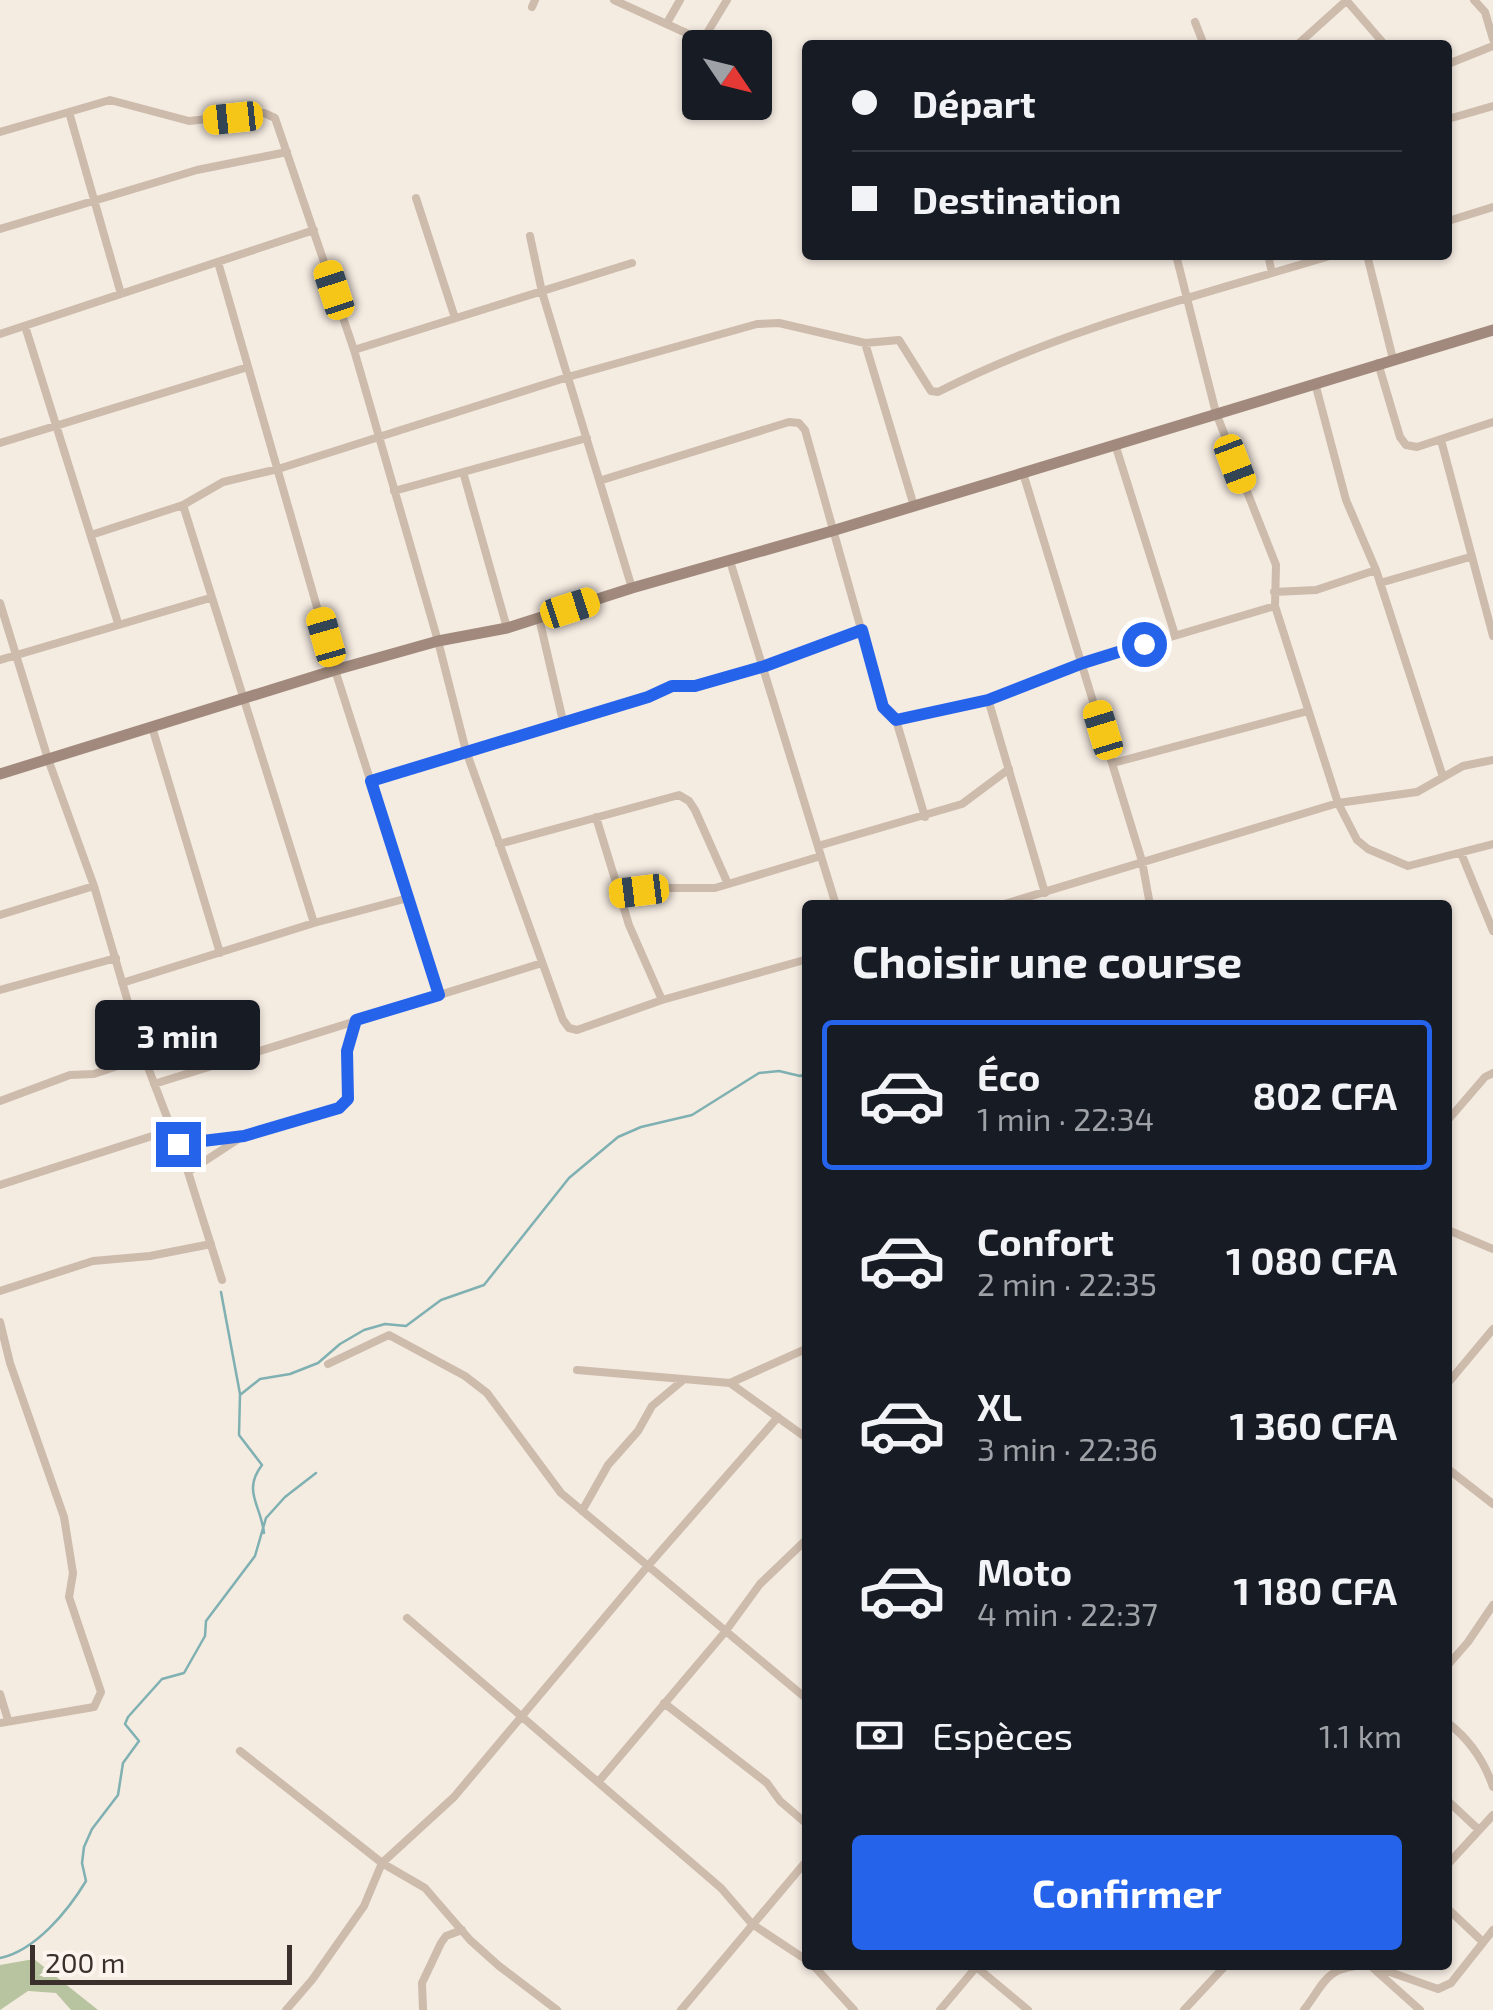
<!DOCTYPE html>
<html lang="fr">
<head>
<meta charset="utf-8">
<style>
  :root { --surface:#171b24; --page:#242831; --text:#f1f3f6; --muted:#9ea1a6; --line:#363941; --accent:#2563eb }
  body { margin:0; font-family:"Exo 2",sans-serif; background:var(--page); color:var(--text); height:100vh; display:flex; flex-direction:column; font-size:38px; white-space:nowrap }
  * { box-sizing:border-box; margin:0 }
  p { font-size:32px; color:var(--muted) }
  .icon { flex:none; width:55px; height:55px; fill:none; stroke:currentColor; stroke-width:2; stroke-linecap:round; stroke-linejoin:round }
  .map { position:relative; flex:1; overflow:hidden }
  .drawer { position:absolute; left:802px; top:900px; width:650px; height:1070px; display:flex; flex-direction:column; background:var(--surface); border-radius:10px; box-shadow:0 2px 8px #0004 }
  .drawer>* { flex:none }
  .guide { position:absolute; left:802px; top:40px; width:650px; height:220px; border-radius:10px; box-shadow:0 2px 8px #0004; display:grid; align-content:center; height:220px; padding:0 50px; background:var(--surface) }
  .needle { width:65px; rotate:125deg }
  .tools { position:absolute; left:682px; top:30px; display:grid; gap:20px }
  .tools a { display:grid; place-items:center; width:90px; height:90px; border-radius:10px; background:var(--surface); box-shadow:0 2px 8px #0004; font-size:50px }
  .scale { position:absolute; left:30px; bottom:25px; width:262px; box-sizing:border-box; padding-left:10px; border:5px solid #3b302b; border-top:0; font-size:28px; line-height:35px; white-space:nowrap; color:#3b302b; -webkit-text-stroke:8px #fbf5ee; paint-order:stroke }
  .end { position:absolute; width:45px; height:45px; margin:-22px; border:12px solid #2563eb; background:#fff; box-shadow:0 0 0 5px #fff }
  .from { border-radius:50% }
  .bubble { position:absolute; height:70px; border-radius:10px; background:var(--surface); box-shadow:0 2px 8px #0004; font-size:32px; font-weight:700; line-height:70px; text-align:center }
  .car { position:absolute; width:30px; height:60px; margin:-30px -15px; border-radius:12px; box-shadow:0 0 8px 2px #0007; background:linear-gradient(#f5c518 24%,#345 0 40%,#f5c518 0 76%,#345 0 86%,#f5c518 0) }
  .guide b { display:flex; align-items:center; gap:35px; height:95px; font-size:38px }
  .guide b+b { border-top:2px solid var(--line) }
  .guide i { width:25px; height:25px; background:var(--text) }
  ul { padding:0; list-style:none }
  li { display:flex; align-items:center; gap:30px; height:150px; margin:0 20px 15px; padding:0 30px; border:5px solid transparent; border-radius:10px }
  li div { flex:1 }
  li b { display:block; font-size:38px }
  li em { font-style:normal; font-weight:700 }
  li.active { border-color:var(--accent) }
  li>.icon { width:90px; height:90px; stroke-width:1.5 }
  h2 { padding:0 50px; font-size:45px; line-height:120px }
  .pay { display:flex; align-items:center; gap:25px; height:110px; padding:0 50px; font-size:38px }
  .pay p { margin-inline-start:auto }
  .primary-button { display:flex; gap:20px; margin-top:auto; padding:20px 50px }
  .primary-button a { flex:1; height:115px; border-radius:10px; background:var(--accent); color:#fff; font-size:40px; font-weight:700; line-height:115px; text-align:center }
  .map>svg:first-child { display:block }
  .green { fill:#b8c4a0 }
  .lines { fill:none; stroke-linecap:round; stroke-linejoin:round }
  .stream { stroke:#7fb0b2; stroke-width:2.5 }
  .street { stroke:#cdbbac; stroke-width:8 }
  .secondary { stroke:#a18a7d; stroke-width:11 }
  .route { stroke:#2563eb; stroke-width:12 }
</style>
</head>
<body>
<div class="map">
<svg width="1493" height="2010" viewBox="0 0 1493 2010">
  <rect width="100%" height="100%" fill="#f4ebe1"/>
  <path class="green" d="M 34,1959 L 98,2010 L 71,2010 L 56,1993 L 28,1991 L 0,2010 L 0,1965 Z"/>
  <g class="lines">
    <path class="stream" d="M 221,1292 L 240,1394
      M 264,1533 C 261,1505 242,1491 262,1465 L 239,1435 L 240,1395 L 260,1379 L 290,1374 L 318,1363 L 340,1344 L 364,1330 L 385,1324 L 406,1326 L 441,1300 L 484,1285 L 569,1178 L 618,1137 L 641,1127 L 692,1115 L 759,1073 L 779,1071 L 800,1076 L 808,1073
      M 0,1958 C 35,1951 68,1911 86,1881 L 82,1863 L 84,1847 L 92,1829 L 118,1795 L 123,1763 L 139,1741 L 125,1724 L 128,1717 L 162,1679 L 184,1673 L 205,1636 L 206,1621 L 255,1556 L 266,1518 L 285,1497 L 316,1473"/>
    <path class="street" d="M 614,0 L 695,37 L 704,38 L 727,0
      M 1346,0 L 1385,45
      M 1474,0 L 1485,12 L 1493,39
      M 532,7 L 535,0
      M 1195,22 L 1204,45
      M 667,23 L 680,0
      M 1297,45 L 1347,0
      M 1448,64 L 1493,46
      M 69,112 L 110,100 L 189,121 L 264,113 L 275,118 L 354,350 L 438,641 L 466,751 L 563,1020 L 569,1028 L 577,1030 L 662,1000 L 808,959
      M 1448,119 L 1493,106
      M 0,132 L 69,112 L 121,294
      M 416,198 L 455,318
      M 1448,221 L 1493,207
      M 0,229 L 197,170 L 287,152
      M 530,236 L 542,292 L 632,588
      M 1176,255 L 1216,413 L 1276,565 L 1275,606 L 1338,803 L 1357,840 L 1368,849 L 1408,866 L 1493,844
      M 1268,255 L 1272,273
      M 1367,255 L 1393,359
      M 218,262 L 335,670 L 439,995
      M 25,326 L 118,623
      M 0,334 L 314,230
      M 865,343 L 914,506
      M 354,350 L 632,263
      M 1378,363 L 1400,437 L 1406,445 L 1417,447 L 1493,422
      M 1315,383 L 1346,500 L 1376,570 L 1443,777
      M 1441,440 L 1493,636
      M 0,443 L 248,367
      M 1115,444 L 1175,635
      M 463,472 L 507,628
      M 1023,473 L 1142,861 L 1150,905
      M 602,480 L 789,422 L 799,423 L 805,430 L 883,707 L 896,720 L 925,817
      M 394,491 L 587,438
      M 183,505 L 314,923
      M 91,535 L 183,505 L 223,482 L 278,469 L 568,377 L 757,324 L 779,323 L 865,343 L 899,340 L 931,391 L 938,392 C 1062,329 1201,295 1333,255
      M 730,561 L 836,905
      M 1380,583 L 1470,557
      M 1274,592 L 1316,590 L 1376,570
      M 0,603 L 48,759 L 94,886 L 144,1057 L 188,1172 L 222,1280
      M 539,618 L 563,721
      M 0,660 L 210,598
      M 988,699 L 1045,893
      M 896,720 L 988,699 L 1083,663 L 1275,606
      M 152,727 L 220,953
      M 1113,763 L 1308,711
      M 371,781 L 647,697 L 673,686 L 695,686 L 765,667 L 862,630
      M 596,817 L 629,925 L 662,1000
      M 499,844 L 679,795 L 689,801 L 695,810 L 728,884
      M 818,846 L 962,804 L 1009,769
      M 1461,853 L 1493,931
      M 619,893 L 659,888 L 715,888 L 821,856
      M 1001,905 L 1338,803 L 1417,792 L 1463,766 L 1493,760
      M 0,915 L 94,886
      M 122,983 L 314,923 L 408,898
      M 0,990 L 116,958
      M 154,1084 L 542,963
      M 0,1101 L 70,1075 L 94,1074 L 144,1057
      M 1448,1120 L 1485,1077 L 1493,1073
      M 178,1144 L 244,1136 L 339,1108 L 348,1099 L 347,1051 L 356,1020
      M 188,1172 L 240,1138
      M 0,1185 L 171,1130
      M 1448,1230 L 1493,1249
      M 0,1291 L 93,1261 L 150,1256 L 211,1244
      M 0,1322 L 10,1363 L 64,1517 L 73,1573 L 69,1597 L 101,1692 L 94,1707 L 0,1723
      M 328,1364 L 389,1335 L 465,1376 L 487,1393 L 561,1493 L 808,1700
      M 577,1370 L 730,1383 L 808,1348
      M 730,1383 L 808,1439
      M 1448,1383 L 1493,1329
      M 1448,1469 L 1493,1504
      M 582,1511 L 608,1465 L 638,1431 L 652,1406 L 682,1381
      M 407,1618 L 721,1888 L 752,1924 L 808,1961
      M 1448,1665 L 1468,1642 L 1493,1605
      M 0,1694 L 8,1720
      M 664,1703 L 767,1783 L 780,1801 L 808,1825
      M 1448,1723 C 1470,1740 1484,1760 1493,1787
      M 240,1751 L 382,1863 L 425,1888 L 470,1940 L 499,1966 L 557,2010
      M 599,1781 L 725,1632 L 760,1584 L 808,1538
      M 1448,1801 L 1479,1830
      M 1448,1864 L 1493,1815
      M 1448,1909 L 1483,1942
      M 813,1965 L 854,2010
      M 974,1965 L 1028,2010
      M 1370,1965 L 1438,1989 L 1451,1983 L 1493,1930
      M 1373,1968 L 1420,2010
      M 286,2010 L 312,1980 L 364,1906 L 382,1863 L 454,1797 L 647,1567 L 778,1417
      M 423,2010 L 422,1983 L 441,1943 L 446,1936 L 462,1930
      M 681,2010 L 808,1859
      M 940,2010 L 978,1965
      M 1184,2010 L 1226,1965
      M 1304,2010 C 1326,1981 1325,1967 1367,1965"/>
    <path class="secondary" d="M 0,774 L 335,670 L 438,641 L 507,628 L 632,588 L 832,531 L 1493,330"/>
  </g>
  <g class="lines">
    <path class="route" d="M 178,1144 L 244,1136 L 339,1108 L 348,1099 L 347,1051 L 356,1020 L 439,995 L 371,781 L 648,697 L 672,686 L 695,686 L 765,666 L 862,630 L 883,707 L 896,720 L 988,700 L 1083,663 L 1144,644"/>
  </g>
</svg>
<div class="tools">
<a><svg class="needle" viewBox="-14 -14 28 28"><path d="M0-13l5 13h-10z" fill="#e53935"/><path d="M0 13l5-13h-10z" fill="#9ea1a6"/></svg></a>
</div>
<div class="scale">200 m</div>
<i class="end from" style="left:1144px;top:644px"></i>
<i class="end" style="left:178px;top:1144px"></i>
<div class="bubble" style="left:95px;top:1000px;width:165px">3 min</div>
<i class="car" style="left:233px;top:118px;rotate:264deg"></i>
<i class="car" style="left:334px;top:290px;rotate:342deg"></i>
<i class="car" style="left:1235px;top:464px;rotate:159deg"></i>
<i class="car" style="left:570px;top:608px;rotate:72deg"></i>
<i class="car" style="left:326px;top:637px;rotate:344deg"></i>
<i class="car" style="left:1103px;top:730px;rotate:343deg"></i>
<i class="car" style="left:639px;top:891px;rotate:263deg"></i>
<div class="guide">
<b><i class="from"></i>Départ</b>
<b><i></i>Destination</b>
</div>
<section class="drawer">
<h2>Choisir une course</h2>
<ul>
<li class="active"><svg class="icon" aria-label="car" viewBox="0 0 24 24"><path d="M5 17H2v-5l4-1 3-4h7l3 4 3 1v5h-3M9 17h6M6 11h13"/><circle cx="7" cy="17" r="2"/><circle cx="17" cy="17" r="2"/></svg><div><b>Éco</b><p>1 min · 22:34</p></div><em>802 CFA</em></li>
<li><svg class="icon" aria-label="car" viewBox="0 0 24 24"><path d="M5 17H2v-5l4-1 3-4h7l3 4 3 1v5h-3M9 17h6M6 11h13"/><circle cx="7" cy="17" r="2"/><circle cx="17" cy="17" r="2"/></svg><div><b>Confort</b><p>2 min · 22:35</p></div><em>1 080 CFA</em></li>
<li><svg class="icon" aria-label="car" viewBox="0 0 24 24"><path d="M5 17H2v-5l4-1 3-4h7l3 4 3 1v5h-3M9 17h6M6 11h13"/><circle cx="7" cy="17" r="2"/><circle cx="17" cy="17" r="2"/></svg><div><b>XL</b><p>3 min · 22:36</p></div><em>1 360 CFA</em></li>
<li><svg class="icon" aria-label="car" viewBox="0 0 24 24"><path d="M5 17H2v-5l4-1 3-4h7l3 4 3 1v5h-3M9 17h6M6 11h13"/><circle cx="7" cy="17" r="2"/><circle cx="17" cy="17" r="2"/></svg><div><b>Moto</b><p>4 min · 22:37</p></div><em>1 180 CFA</em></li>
</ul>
<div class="pay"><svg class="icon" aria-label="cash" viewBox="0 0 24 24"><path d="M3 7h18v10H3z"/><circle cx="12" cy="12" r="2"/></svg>Espèces<p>1.1 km</p></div>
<div class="primary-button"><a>Confirmer</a></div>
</section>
</div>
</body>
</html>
